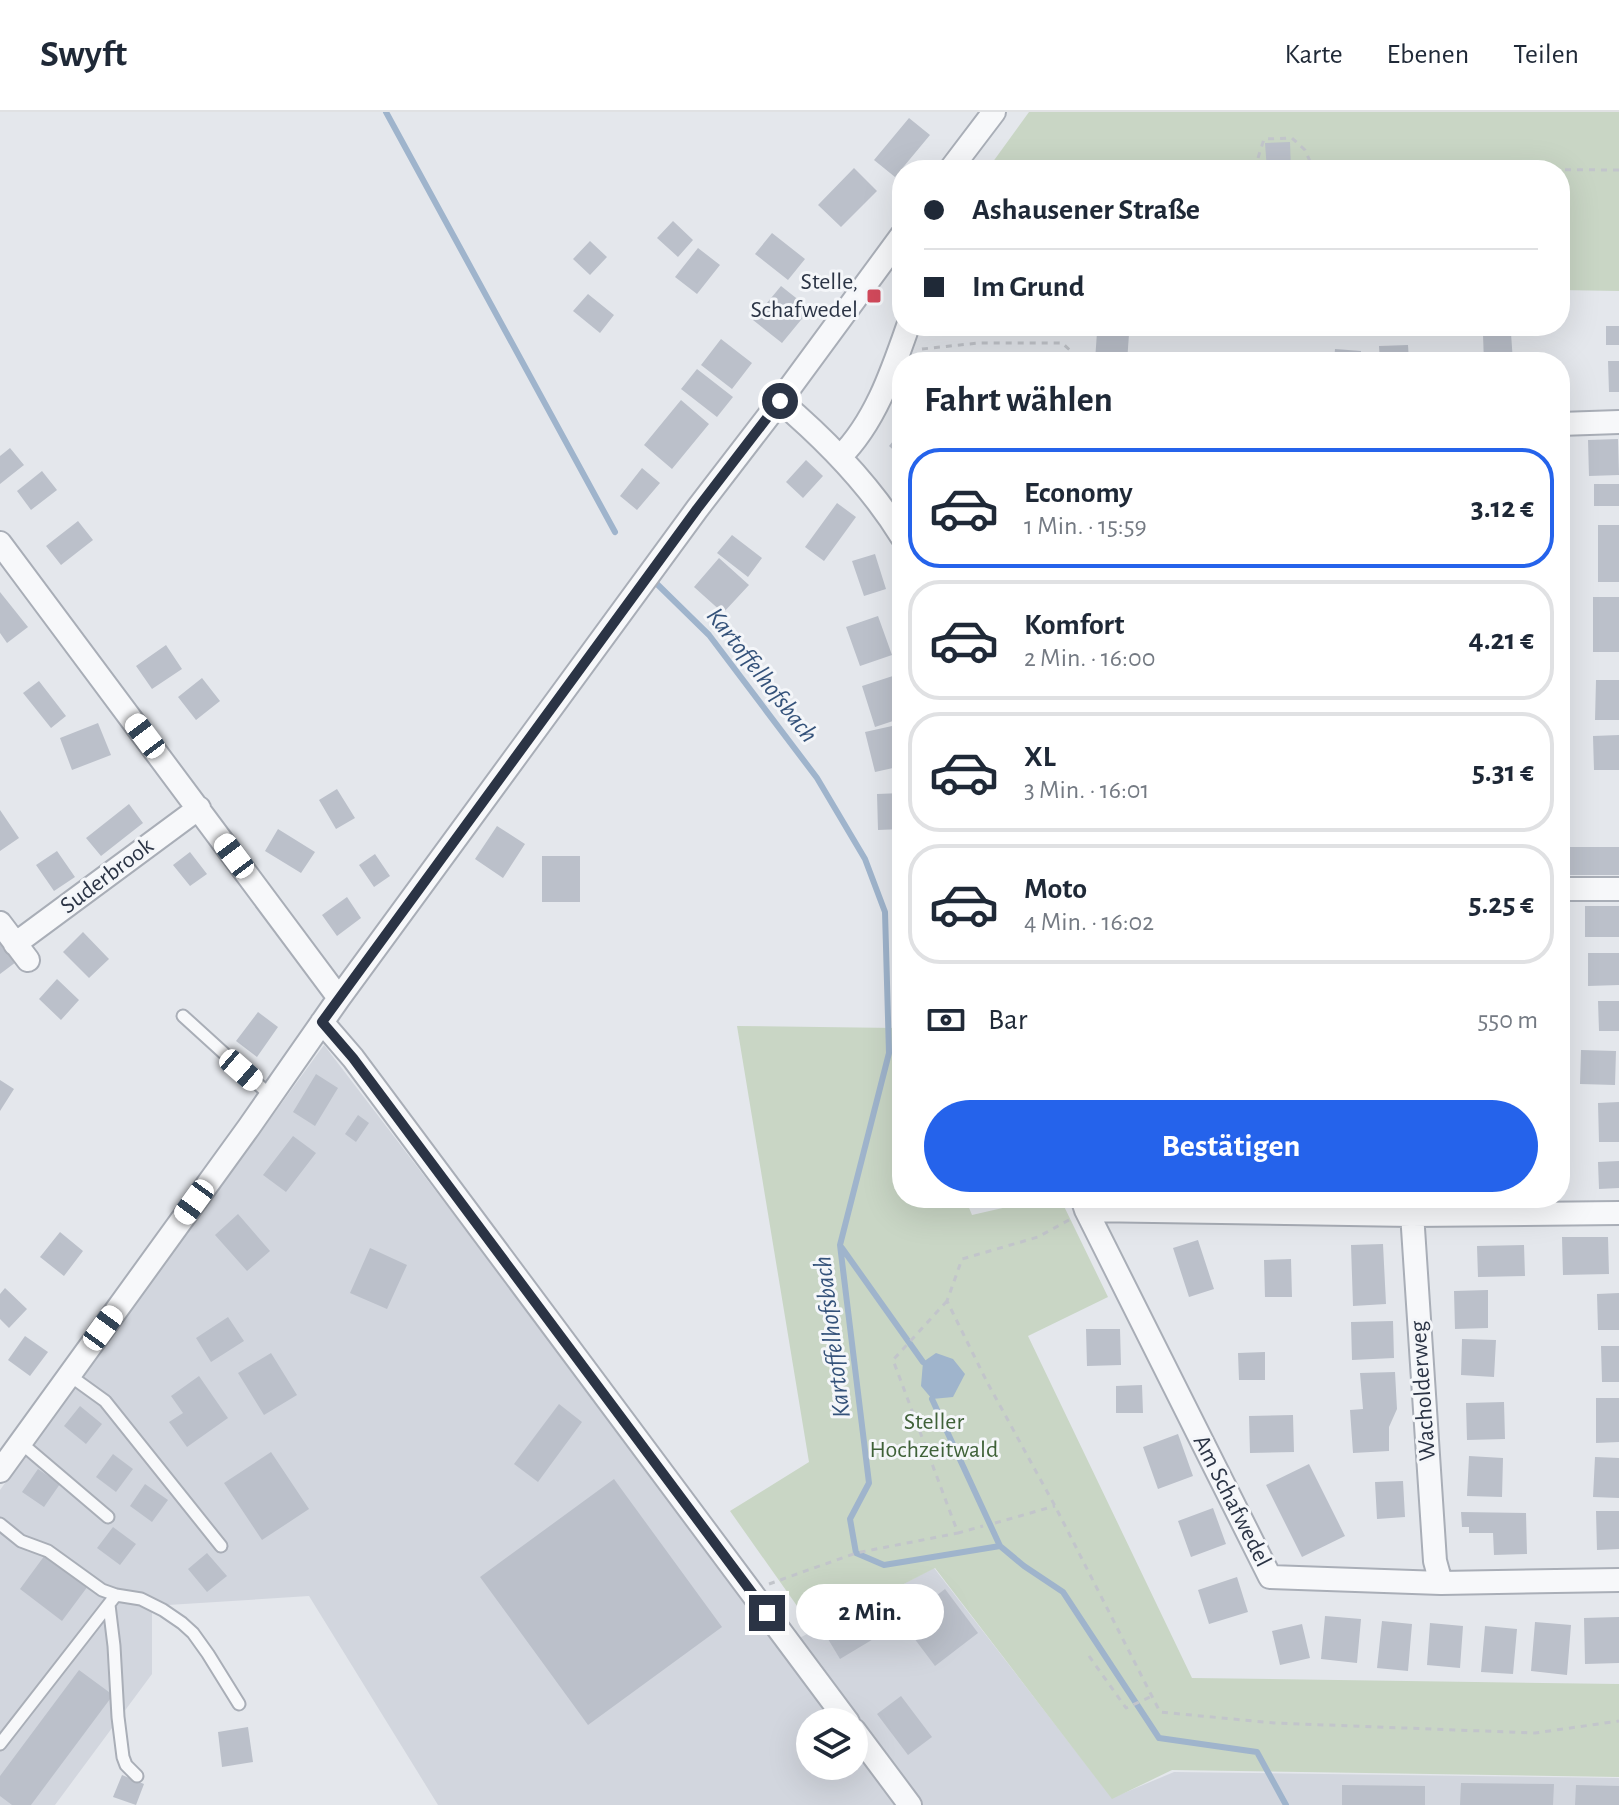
<!DOCTYPE html>
<html lang="de">
<head>
<meta charset="utf-8">
<style>
  :root { --surface:#fff; --page:#f6f6f7; --text:#1f2937; --muted:#747a83; --line:#e0e1e3; --accent:#2563eb }
  body { margin:0; font-family:"Alegreya Sans",sans-serif; background:var(--page); color:var(--text); height:100vh; display:flex; flex-direction:column; font-size:30px; white-space:nowrap }
  * { box-sizing:border-box; margin:0 }
  p { font-size:26px; color:var(--muted) }
  .icon { flex:none; width:44px; height:44px; fill:none; stroke:currentColor; stroke-width:2; stroke-linecap:round; stroke-linejoin:round }
  .map { position:relative; flex:1; overflow:hidden }
  .panel { position:absolute; left:892px; top:240px; width:678px; height:856px; display:flex; flex-direction:column; background:var(--surface); border-radius:32px; box-shadow:0 8px 32px #0002 }
  .panel>* { flex:none }
  .guide { position:absolute; left:892px; top:48px; width:678px; height:176px; border-radius:32px; box-shadow:0 8px 32px #0002; display:grid; align-content:center; height:176px; padding:0 32px; background:var(--surface) }
  .fabs { position:absolute; left:796px; top:1596px; display:grid; gap:16px }
  .fabs a { display:grid; place-items:center; width:72px; height:72px; border-radius:50%; background:var(--surface); box-shadow:0 8px 32px #0002; font-size:40px }
  .end { position:absolute; width:36px; height:36px; margin:-18px; border:10px solid #2b3445; background:#fff; box-shadow:0 0 0 4px #fff }
  .from { border-radius:50% }
  .bubble { position:absolute; height:56px; border-radius:28px; background:var(--surface); box-shadow:0 8px 32px #0002; font-size:26px; font-weight:600; line-height:56px; text-align:center }
  .car { position:absolute; width:24px; height:48px; margin:-24px -12px; border-radius:10px; box-shadow:0 0 6px 2px #0007; background:linear-gradient(#fff 24%,#345 0 40%,#fff 0 76%,#345 0 86%,#fff 0) }
  .guide b { display:flex; align-items:center; gap:28px; height:76px; font-size:30px }
  .guide b+b { border-top:2px solid var(--line) }
  .guide i { width:20px; height:20px; background:var(--text) }
  ul { padding:0; list-style:none }
  li { display:flex; align-items:center; gap:24px; height:120px; margin:0 16px 12px; padding:0 16px; border:4px solid var(--line); border-radius:32px }
  li div { flex:1 }
  li b { display:block; font-size:30px }
  li em { font-style:normal; font-weight:600 }
  li.on { border-color:var(--accent) }
  li>.icon { width:72px; height:72px; stroke-width:1.5 }
  h2 { padding:0 32px; font-size:36px; line-height:96px }
  .pay { display:flex; align-items:center; gap:20px; height:88px; padding:0 32px; font-size:30px }
  .pay p { margin-inline-start:auto }
  .cta { display:flex; gap:16px; margin-top:auto; padding:16px 32px }
  .cta a { flex:1; height:92px; border-radius:48px; background:var(--accent); color:#fff; font-size:32px; font-weight:600; line-height:92px; text-align:center }
  header { display:flex; align-items:center; gap:48px; box-sizing:border-box; height:112px; padding:0 40px; background:var(--surface); border-bottom:2px solid var(--line) }
  header strong { font-size:38px }
  nav { display:flex; gap:44px; margin-inline-start:auto; font-size:28px }
  .map>svg:first-child { display:block }
  .built { fill:#d2d6de; fill-rule:evenodd }
  .green { fill:#c9d6c5 }
  .water { fill:#9fb4cc }
  .lines { fill:none; stroke-linecap:round; stroke-linejoin:round }
  .stream { stroke:#9fb4cc; stroke-width:6 }
  .building { fill:#bbc0ca }
  .lane-casing { stroke:#a9aeb7; stroke-width:15 }
  .street-casing { stroke:#a9aeb7; stroke-width:26 }
  .path { stroke:#c2c5cb; stroke-width:3; stroke-dasharray:6 6; stroke-linecap:butt }
  .lane { stroke:#f7f8fa; stroke-width:11 }
  .street { stroke:#f7f8fa; stroke-width:22 }
  .route { stroke:#2b3445; stroke-width:10 }
  .poi-dot { fill:#d1495b; stroke:#f4f6f9; stroke-width:3 }
  .labels { text-anchor:middle; dominant-baseline:central; stroke-width:6; stroke-linejoin:round; paint-order:stroke }
  .poi-label { font-size:24px; fill:#2b3445; stroke:#f4f6f9; text-anchor:end }
  .street-label { font-size:24px; fill:#2b3445; stroke:#f4f6f9 }
  .park-label { font-size:24px; fill:#3f6138; stroke:#f4f6f9 }
  .water-label { font-size:26px; font-style:italic; fill:#34527a; stroke:#f4f6f9 }
</style>
</head>
<body>
<header>
<strong>Swyft</strong>
<nav><a>Karte</a><a>Ebenen</a><a>Teilen</a></nav>
</header>
<div class="map">
<svg width="1619" height="1693" viewBox="0 0 1619 1693">
  <rect width="100%" height="100%" fill="#e4e7ec"/>
  <path class="built" d="M 324,933 L 784,1534 L 934,1456 L 1112,1686 L 1174,1660 L 1619,1666 L 1619,1693 L 438,1693 L 309,1484 L 152,1494 L 152,1562 L 55,1693 L 0,1693 L 0,1378 ZM 810,1610 L 854,1610 L 854,1654 L 810,1654 Z"/>
  <path class="green" d="M 1029,0 L 1619,0 L 1619,179 L 1560,178 L 1560,58 L 987,58 Z
    M 737,914 L 897,916 L 902,928 L 902,1086 L 965,1086 L 972,1103 L 1047,1086 L 1060,1086 L 1108,1185 L 1028,1224 L 1192,1566 L 1619,1572 L 1619,1665 L 1172,1658 L 1112,1687 L 935,1456 L 814,1518 L 730,1399 L 809,1350 Z"/>
  <path class="water" d="M 936,1241 L 953,1247 L 965,1262 L 953,1285 L 932,1287 L 921,1274 L 923,1250 Z"/>
  <g class="lines">
    <path class="stream" d="M 386,0 L 615,420
      M 657,472 L 709,523 L 817,666 L 865,747 L 885,800 L 889,941 L 840,1133 L 869,1371 L 850,1407 L 856,1441 L 884,1453 L 1000,1434 L 1024,1454 L 1063,1480 L 1159,1626 L 1257,1640 L 1286,1693
      M 842,1136 L 923,1250
      M 932,1287 L 1000,1434"/>
  </g>
  <path class="building" d="M 909,6 L 930,23 L 895,65 L 874,48 Z
    M 1290,30 L 1291,58 L 1267,58 L 1265,31 Z
    M 854,56 L 877,79 L 841,115 L 818,93 Z
    M 673,109 L 693,128 L 678,145 L 657,126 Z
    M 772,121 L 805,147 L 788,168 L 755,142 Z
    M 590,129 L 607,145 L 590,163 L 573,147 Z
    M 698,136 L 720,153 L 697,182 L 675,165 Z
    M 781,174 L 810,197 L 782,231 L 753,208 Z
    M 588,182 L 614,203 L 600,221 L 573,199 Z
    M 1606,214 L 1619,214 L 1619,233 L 1606,233 Z
    M 1097,220 L 1129,222 L 1127,250 L 1095,249 Z
    M 1511,221 L 1513,250 L 1484,250 L 1483,223 Z
    M 721,227 L 752,251 L 732,277 L 701,253 Z
    M 1408,233 L 1409,250 L 1380,250 L 1379,234 Z
    M 1335,237 L 1361,239 L 1360,250 L 1334,250 Z
    M 1147,243 L 1181,246 L 1181,243 L 1205,246 L 1204,250 L 1147,250 Z
    M 1458,243 L 1459,250 L 1434,250 L 1434,244 Z
    M 1608,249 L 1619,249 L 1619,280 L 1609,280 Z
    M 697,257 L 733,285 L 717,305 L 681,277 Z
    M 681,288 L 709,312 L 672,357 L 644,333 Z
    M 902,318 L 902,346 L 889,334 Z
    M 1618,327 L 1619,363 L 1589,364 L 1588,328 Z
    M 10,336 L 24,353 L 0,372 L 0,344 Z
    M 806,348 L 823,364 L 803,386 L 786,370 Z
    M 642,356 L 660,371 L 637,398 L 620,384 Z
    M 42,359 L 57,378 L 31,398 L 17,379 Z
    M 1594,372 L 1619,372 L 1619,394 L 1594,394 Z
    M 837,391 L 856,405 L 824,449 L 805,435 Z
    M 78,409 L 93,428 L 61,453 L 46,434 Z
    M 1598,413 L 1619,413 L 1619,470 L 1598,470 Z
    M 732,423 L 762,446 L 748,465 L 717,441 Z
    M 875,442 L 886,477 L 864,484 L 852,449 Z
    M 719,446 L 749,473 L 723,501 L 694,475 Z
    M 0,480 L 28,515 L 7,531 L 0,521 Z
    M 1593,485 L 1619,485 L 1619,540 L 1593,540 Z
    M 878,504 L 892,543 L 860,554 L 846,515 Z
    M 166,533 L 182,557 L 152,577 L 136,554 Z
    M 902,561 L 902,606 L 875,615 L 862,574 Z
    M 202,566 L 220,589 L 196,608 L 178,585 Z
    M 1596,568 L 1619,568 L 1619,608 L 1595,608 Z
    M 39,569 L 66,604 L 51,616 L 23,581 Z
    M 98,611 L 111,643 L 72,658 L 60,626 Z
    M 901,612 L 902,654 L 875,660 L 865,620 Z
    M 1619,623 L 1619,658 L 1594,658 L 1593,624 Z
    M 337,677 L 355,706 L 336,717 L 319,688 Z
    M 902,681 L 902,717 L 878,718 L 877,682 Z
    M 129,692 L 143,711 L 101,744 L 86,726 Z
    M 0,698 L 19,726 L 0,739 Z
    M 497,714 L 525,732 L 503,766 L 475,747 Z
    M 278,717 L 315,740 L 301,761 L 265,739 Z
    M 1560,735 L 1619,735 L 1619,763 L 1560,763 Z
    M 57,739 L 75,765 L 54,779 L 36,753 Z
    M 190,740 L 207,762 L 190,774 L 173,753 Z
    M 375,742 L 390,764 L 374,775 L 359,753 Z
    M 542,744 L 580,744 L 580,790 L 542,790 Z
    M 347,785 L 361,806 L 337,824 L 322,803 Z
    M 1585,794 L 1619,794 L 1619,825 L 1585,825 Z
    M 83,820 L 109,847 L 89,866 L 63,840 Z
    M 0,828 L 16,850 L 0,862 Z
    M 1588,841 L 1619,841 L 1619,873 L 1588,874 Z
    M 57,867 L 79,888 L 61,908 L 39,887 Z
    M 1598,889 L 1619,889 L 1619,919 L 1599,919 Z
    M 258,900 L 278,915 L 257,945 L 236,929 Z
    M 1581,938 L 1616,939 L 1615,973 L 1580,972 Z
    M 316,962 L 338,976 L 315,1014 L 293,1000 Z
    M 0,968 L 14,977 L 0,999 Z
    M 1619,990 L 1619,1030 L 1599,1030 L 1598,991 Z
    M 358,1003 L 369,1011 L 356,1030 L 345,1022 Z
    M 293,1024 L 316,1041 L 286,1080 L 263,1063 Z
    M 1619,1049 L 1619,1076 L 1599,1077 L 1598,1050 Z
    M 238,1102 L 270,1139 L 247,1159 L 215,1123 Z
    M 60,1120 L 83,1139 L 64,1164 L 40,1145 Z
    M 1562,1125 L 1608,1125 L 1609,1162 L 1563,1163 Z
    M 1198,1128 L 1214,1177 L 1189,1185 L 1173,1136 Z
    M 1383,1132 L 1386,1192 L 1353,1194 L 1351,1133 Z
    M 1524,1133 L 1525,1164 L 1478,1165 L 1477,1134 Z
    M 370,1136 L 407,1153 L 387,1197 L 350,1181 Z
    M 1291,1147 L 1292,1185 L 1265,1185 L 1264,1148 Z
    M 5,1176 L 27,1197 L 9,1216 L 0,1207 L 0,1182 Z
    M 1488,1178 L 1488,1216 L 1455,1217 L 1454,1179 Z
    M 1619,1181 L 1619,1218 L 1598,1218 L 1597,1182 Z
    M 228,1205 L 244,1229 L 211,1250 L 196,1226 Z
    M 1393,1209 L 1394,1246 L 1352,1248 L 1351,1210 Z
    M 1086,1217 L 1120,1217 L 1121,1253 L 1087,1254 Z
    M 25,1224 L 48,1240 L 30,1264 L 8,1248 Z
    M 1462,1227 L 1496,1228 L 1494,1265 L 1461,1263 Z
    M 1601,1234 L 1619,1234 L 1619,1270 L 1602,1270 Z
    M 1265,1240 L 1265,1268 L 1239,1268 L 1238,1241 Z
    M 271,1241 L 297,1283 L 264,1303 L 238,1261 Z
    M 1395,1260 L 1397,1297 L 1389,1315 L 1389,1339 L 1353,1341 L 1350,1298 L 1363,1297 L 1360,1261 Z
    M 199,1264 L 228,1306 L 187,1335 L 169,1310 L 183,1301 L 171,1284 Z
    M 1142,1273 L 1143,1301 L 1116,1301 L 1116,1274 Z
    M 1596,1286 L 1619,1286 L 1619,1330 L 1596,1331 Z
    M 1504,1290 L 1505,1327 L 1467,1328 L 1466,1291 Z
    M 559,1292 L 582,1310 L 538,1370 L 514,1352 Z
    M 80,1294 L 102,1312 L 86,1332 L 64,1314 Z
    M 1293,1303 L 1294,1340 L 1250,1341 L 1249,1304 Z
    M 1178,1322 L 1193,1364 L 1158,1377 L 1143,1335 Z
    M 271,1340 L 309,1397 L 262,1428 L 224,1371 Z
    M 113,1342 L 133,1357 L 116,1380 L 96,1365 Z
    M 1469,1344 L 1503,1346 L 1502,1385 L 1467,1384 Z
    M 1595,1345 L 1619,1346 L 1619,1386 L 1593,1385 Z
    M 1309,1352 L 1345,1424 L 1302,1445 L 1266,1373 Z
    M 38,1357 L 60,1372 L 44,1395 L 22,1380 Z
    M 614,1367 L 722,1515 L 588,1613 L 480,1465 Z
    M 1403,1369 L 1405,1405 L 1377,1407 L 1375,1370 Z
    M 145,1372 L 168,1388 L 152,1410 L 130,1394 Z
    M 1213,1396 L 1226,1432 L 1191,1445 L 1178,1409 Z
    M 1596,1399 L 1619,1399 L 1619,1437 L 1597,1438 Z
    M 1461,1400 L 1526,1401 L 1527,1442 L 1494,1443 L 1493,1421 L 1469,1421 L 1469,1415 L 1462,1415 Z
    M 113,1415 L 136,1432 L 120,1453 L 97,1436 Z
    M 207,1441 L 227,1464 L 207,1480 L 188,1457 Z
    M 45,1443 L 88,1474 L 62,1509 L 20,1477 Z
    M 1237,1465 L 1248,1500 L 1209,1512 L 1198,1478 Z
    M 945,1477 L 978,1521 L 935,1554 L 902,1510 Z
    M 860,1501 L 875,1526 L 840,1547 L 825,1522 Z
    M 1325,1504 L 1361,1507 L 1357,1551 L 1321,1547 Z
    M 1619,1505 L 1619,1551 L 1585,1552 L 1584,1506 Z
    M 1382,1509 L 1412,1512 L 1408,1559 L 1377,1556 Z
    M 1535,1510 L 1571,1513 L 1567,1563 L 1531,1559 Z
    M 1430,1511 L 1463,1514 L 1460,1556 L 1427,1553 Z
    M 1302,1512 L 1310,1546 L 1280,1553 L 1272,1519 Z
    M 1485,1514 L 1517,1517 L 1513,1562 L 1481,1560 Z
    M 79,1558 L 113,1583 L 31,1693 L 12,1693 L 0,1684 L 0,1664 Z
    M 901,1584 L 932,1625 L 908,1643 L 877,1602 Z
    M 248,1615 L 253,1650 L 222,1655 L 218,1620 Z
    M 122,1663 L 144,1672 L 136,1693 L 113,1685 Z
    M 1461,1671 L 1554,1672 L 1553,1693 L 1460,1693 Z
    M 1342,1673 L 1425,1674 L 1425,1693 L 1342,1693 Z
    M 1576,1673 L 1619,1674 L 1619,1693 L 1575,1693 Z"/>
  <g class="lines">
    <defs>
      <path id="lane" d="M 183,904 L 271,984
        M 69,1263 L 105,1289 L 221,1434
        M 21,1331 L 108,1405
        M 0,1412 L 21,1429 L 48,1439 L 102,1478 L 116,1483 L 141,1487 L 163,1498 L 182,1511 L 193,1521 L 208,1542 L 239,1592
        M 109,1493 L 114,1534 L 118,1605 L 123,1645 L 126,1653 L 137,1664
        M 0,1632 L 116,1483"/>
      <path id="street" d="M 950,58 L 994,0
        M 780,289 C 826,328 870,373 902,425
        M 1560,312 L 1619,310
        M 840,345 C 875,310 892,260 908,214
        M 0,431 L 339,886
        M 1560,777 L 1619,777
        M 0,811 L 28,848
        M 15,832 L 199,696
        M 322,910 L 353,946 L 848,1610
        M 1082,1086 L 1086,1098 L 1270,1465 L 1441,1471 L 1619,1468
        M 1411,1086 L 1435,1449 L 1441,1471
        M 1086,1098 L 1411,1103 L 1619,1101
        M 0,1359 L 249,1015 L 339,886 L 697,397 L 780,289 L 902,123
        M 854,1618 L 910,1693"/>
    </defs>
    <use href="#lane" class="lane-casing"/>
    <use href="#street" class="street-casing"/>
    <path class="path" d="M 1313,56 L 1619,58
      M 1113,58 L 1258,57
      M 1258,58 L 1258,46 L 1264,27 L 1292,26 L 1305,38 L 1313,56 L 1312,58
      M 922,237 L 979,231 L 1062,231 L 1083,250
      M 1069,1108 L 1038,1125 L 962,1147 L 947,1189 L 987,1270 L 1055,1394 L 1160,1600 L 1274,1611 L 1535,1621 L 1619,1609
      M 947,1189 L 893,1248 L 958,1421 L 983,1414
      M 995,1411 L 1055,1394
      M 769,1472 L 856,1441 L 958,1421
      M 1089,1544 L 1126,1596 L 1152,1584"/>
    <use href="#lane" class="lane"/>
    <use href="#street" class="street"/>
  </g>
  <g class="lines">
    <path class="route" d="M 767,1501 L 353,946 L 322,910 L 697,397 L 780,289"/>
  </g>
  <rect class="poi-dot" x="866" y="176" width="16" height="16" rx="4"/>
  <g class="labels">
    <g class="poi-label">
      <text x="858" y="170">Stelle,<tspan x="858" dy="28">Schafwedel</tspan></text>
    </g>
    <g class="street-label">
      <text transform="translate(107 764) rotate(-37)">Suderbrook</text>
      <text transform="translate(1423 1279) rotate(-94)">Wacholderweg</text>
      <text transform="translate(1232 1389) rotate(63)">Am Schafwedel</text>
    </g>
    <g class="park-label">
      <text x="934" y="1310">Steller<tspan x="934" dy="28">Hochzeitwald</tspan></text>
    </g>
    <g class="water-label">
      <text transform="translate(762 563) rotate(52)">Kartoffelhofsbach</text>
      <text transform="translate(832 1225) rotate(-97)">Kartoffelhofsbach</text>
    </g>
  </g>
</svg>
<div class="fabs">
<a><svg class="icon" aria-label="layers" viewBox="0 0 24 24"><path d="M12 4l9 5-9 5-9-5zM3 14l9 5 9-5"/></svg></a>
</div>
<i class="end from" style="left:780px;top:289px"></i>
<i class="end" style="left:767px;top:1501px"></i>
<div class="bubble" style="left:796px;top:1472px;width:148px">2 Min.</div>
<i class="car" style="left:145px;top:624px;rotate:323deg"></i>
<i class="car" style="left:234px;top:744px;rotate:323deg"></i>
<i class="car" style="left:241px;top:958px;rotate:131deg"></i>
<i class="car" style="left:194px;top:1090px;rotate:216deg"></i>
<i class="car" style="left:103px;top:1216px;rotate:36deg"></i>
<div class="guide">
<b><i class="from"></i>Ashausener Straße</b>
<b><i></i>Im Grund</b>
</div>
<section class="panel">
<h2>Fahrt wählen</h2>
<ul>
<li class="on"><svg class="icon" aria-label="car" viewBox="0 0 24 24"><path d="M5 17H2v-5l4-1 3-4h7l3 4 3 1v5h-3M9 17h6M6 11h13"/><circle cx="7" cy="17" r="2"/><circle cx="17" cy="17" r="2"/></svg><div><b>Economy</b><p>1 Min. · 15:59</p></div><em>3.12 €</em></li>
<li><svg class="icon" aria-label="car" viewBox="0 0 24 24"><path d="M5 17H2v-5l4-1 3-4h7l3 4 3 1v5h-3M9 17h6M6 11h13"/><circle cx="7" cy="17" r="2"/><circle cx="17" cy="17" r="2"/></svg><div><b>Komfort</b><p>2 Min. · 16:00</p></div><em>4.21 €</em></li>
<li><svg class="icon" aria-label="car" viewBox="0 0 24 24"><path d="M5 17H2v-5l4-1 3-4h7l3 4 3 1v5h-3M9 17h6M6 11h13"/><circle cx="7" cy="17" r="2"/><circle cx="17" cy="17" r="2"/></svg><div><b>XL</b><p>3 Min. · 16:01</p></div><em>5.31 €</em></li>
<li><svg class="icon" aria-label="car" viewBox="0 0 24 24"><path d="M5 17H2v-5l4-1 3-4h7l3 4 3 1v5h-3M9 17h6M6 11h13"/><circle cx="7" cy="17" r="2"/><circle cx="17" cy="17" r="2"/></svg><div><b>Moto</b><p>4 Min. · 16:02</p></div><em>5.25 €</em></li>
</ul>
<div class="pay"><svg class="icon" aria-label="cash" viewBox="0 0 24 24"><path d="M3 7h18v10H3z"/><circle cx="12" cy="12" r="2"/></svg>Bar<p>550 m</p></div>
<div class="cta"><a>Bestätigen</a></div>
</section>
</div>
</body>
</html>
